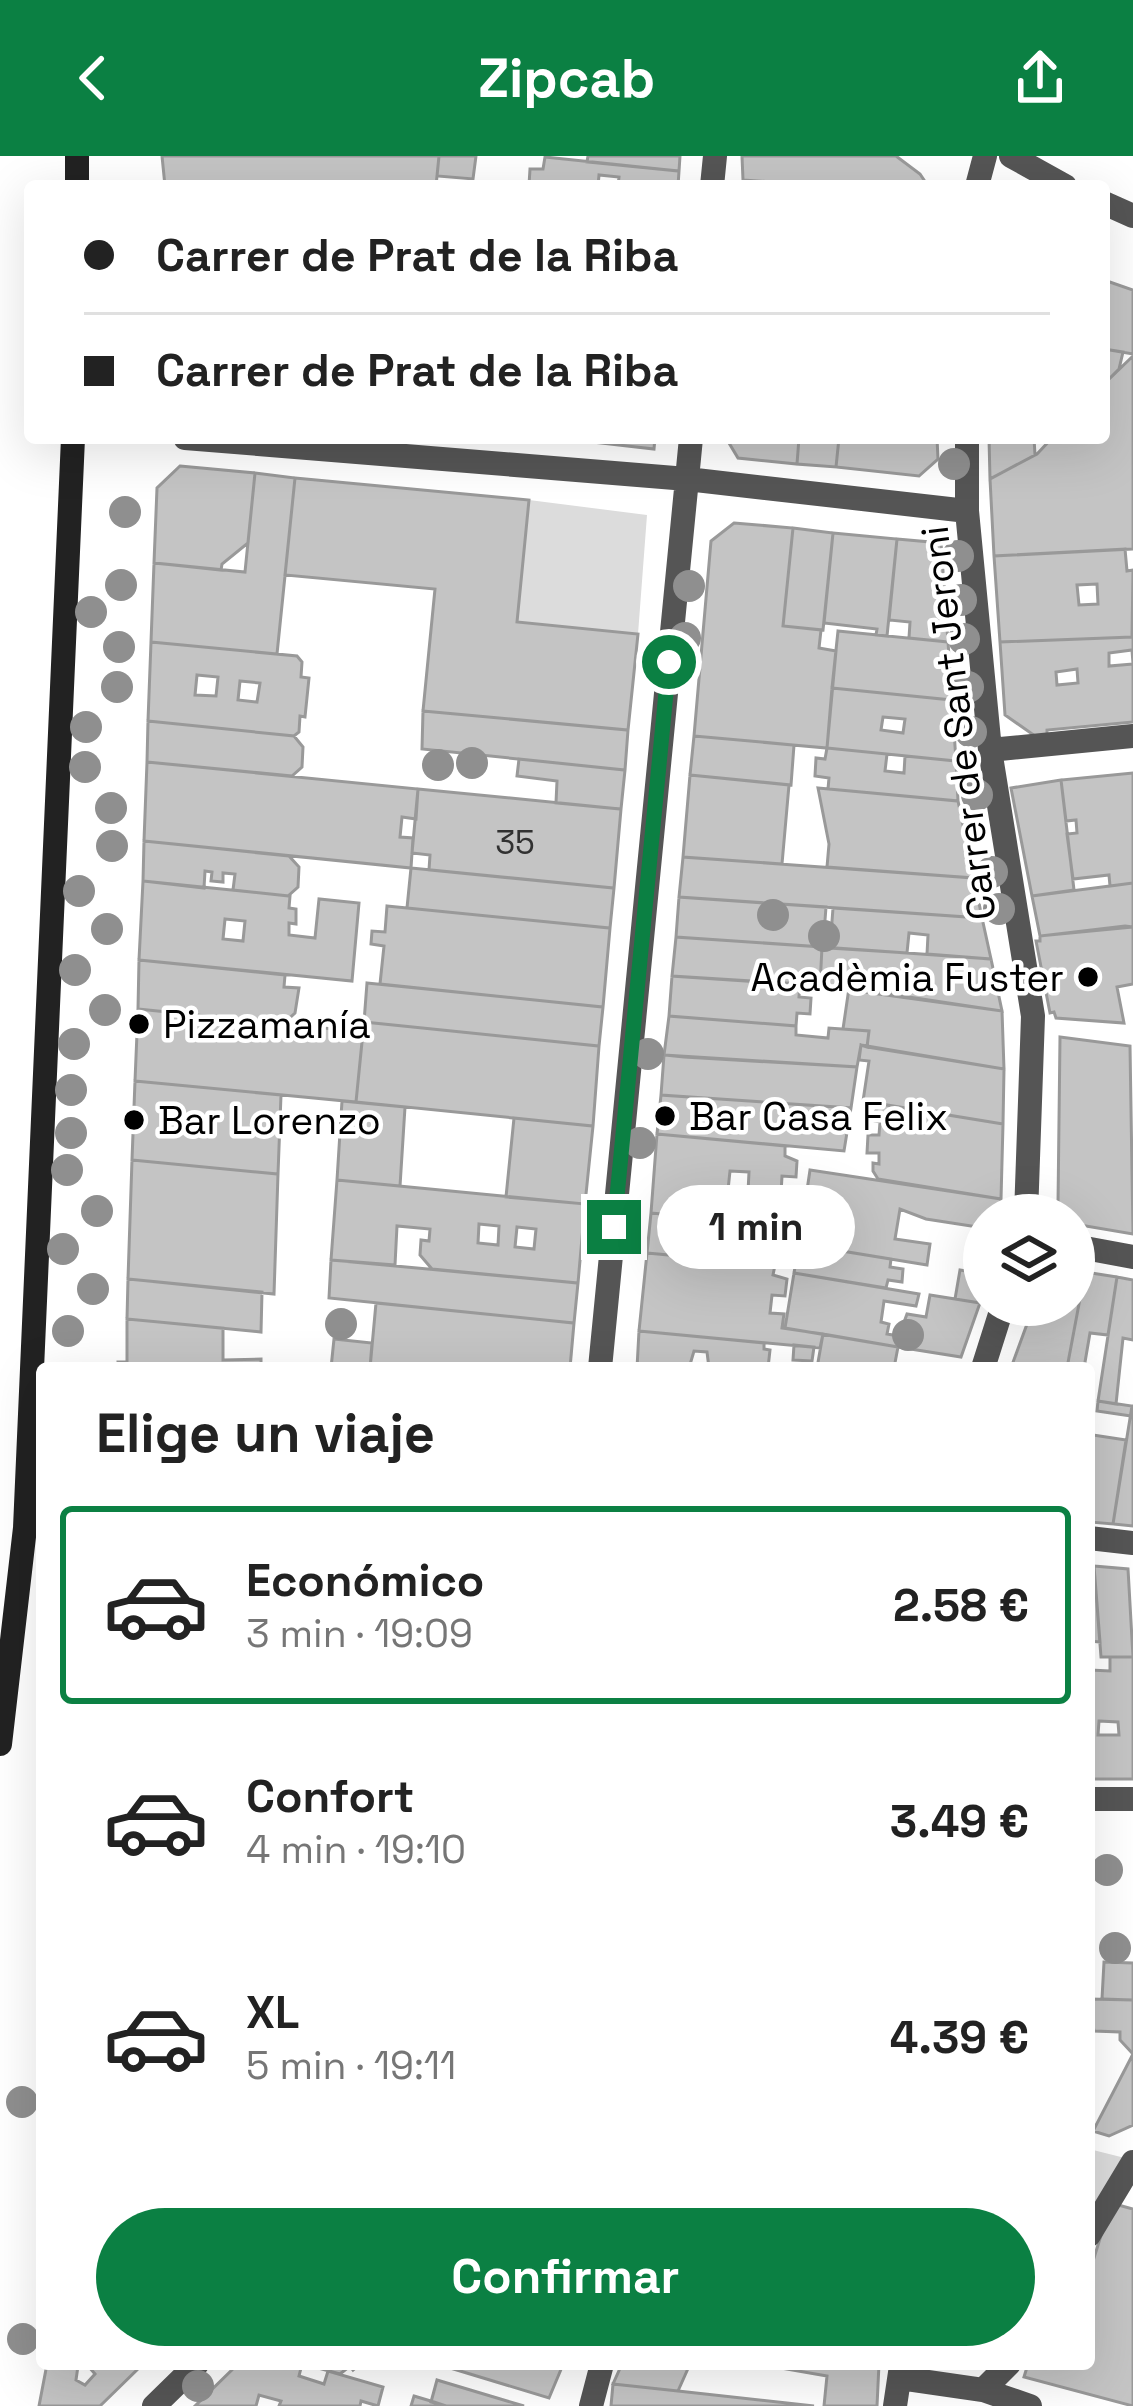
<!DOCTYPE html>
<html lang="es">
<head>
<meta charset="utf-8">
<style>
  :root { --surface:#fff; --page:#f6f6f6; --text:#222; --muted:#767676; --line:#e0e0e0; --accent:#0b8043 }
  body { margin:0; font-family:"Space Grotesk",sans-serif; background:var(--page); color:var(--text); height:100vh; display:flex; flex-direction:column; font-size:45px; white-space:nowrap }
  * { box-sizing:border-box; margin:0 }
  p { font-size:39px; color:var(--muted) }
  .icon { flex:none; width:66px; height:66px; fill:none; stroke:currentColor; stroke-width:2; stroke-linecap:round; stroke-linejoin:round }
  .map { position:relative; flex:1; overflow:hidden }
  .details { position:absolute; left:36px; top:1206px; width:1059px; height:1008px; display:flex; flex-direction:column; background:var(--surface); border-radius:12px; box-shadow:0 12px 48px #0002 }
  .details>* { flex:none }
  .top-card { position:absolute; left:24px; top:24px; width:1086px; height:264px; border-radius:12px; box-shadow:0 12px 48px #0002; display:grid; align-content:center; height:264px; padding:0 60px; background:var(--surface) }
  .tools { position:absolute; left:963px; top:1038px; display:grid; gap:24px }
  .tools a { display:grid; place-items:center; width:132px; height:132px; border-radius:50%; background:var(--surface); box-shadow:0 12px 48px #0002; font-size:60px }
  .end { position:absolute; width:54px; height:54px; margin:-27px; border:15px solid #0b8043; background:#fff; box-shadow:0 0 0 6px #fff }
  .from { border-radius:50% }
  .bubble { position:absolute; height:84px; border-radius:42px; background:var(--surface); box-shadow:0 12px 48px #0002; font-size:39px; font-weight:700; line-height:84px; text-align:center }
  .top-card b { display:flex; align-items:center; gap:42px; height:114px; font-size:45px }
  .top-card b+b { border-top:3px solid var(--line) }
  .top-card i { width:30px; height:30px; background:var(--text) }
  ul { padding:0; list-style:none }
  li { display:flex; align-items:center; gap:36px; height:198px; margin:0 24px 18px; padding:0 36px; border:6px solid transparent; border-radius:12px }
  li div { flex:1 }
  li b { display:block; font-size:45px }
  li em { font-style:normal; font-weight:700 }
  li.current { border-color:var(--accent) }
  li>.icon { width:108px; height:108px; stroke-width:1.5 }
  h2 { padding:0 60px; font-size:54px; line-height:144px }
  .primary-button { display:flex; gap:24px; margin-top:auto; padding:24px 60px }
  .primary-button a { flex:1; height:138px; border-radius:72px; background:var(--accent); color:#fff; font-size:48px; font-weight:700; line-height:138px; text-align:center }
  header { display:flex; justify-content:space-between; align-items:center; height:156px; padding:0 60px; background:var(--accent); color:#fff; font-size:54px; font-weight:700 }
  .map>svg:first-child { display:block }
  .green { fill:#dcdcdc }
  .building { fill:#c4c4c4; stroke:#999; stroke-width:3; fill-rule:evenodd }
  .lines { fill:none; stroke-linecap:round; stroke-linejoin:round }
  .street { stroke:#555; stroke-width:24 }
  .secondary { stroke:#222; stroke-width:24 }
  .tree { fill:#8f8f8f }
  .route { stroke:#0b8043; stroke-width:15 }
  .poi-dot { fill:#000; stroke:#fff; stroke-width:4.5 }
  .labels { text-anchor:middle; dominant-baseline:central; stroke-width:9; stroke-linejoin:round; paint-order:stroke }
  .number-label { font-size:33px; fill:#313131 }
  .street-label { font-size:39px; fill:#000; stroke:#fff }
  .poi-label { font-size:39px; fill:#000; stroke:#fff; text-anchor:start }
</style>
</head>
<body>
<header><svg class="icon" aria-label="back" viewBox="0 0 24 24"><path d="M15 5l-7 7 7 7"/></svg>Zipcab<svg class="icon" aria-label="share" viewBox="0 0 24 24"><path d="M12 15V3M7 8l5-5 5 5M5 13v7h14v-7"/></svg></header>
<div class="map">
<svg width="1133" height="2250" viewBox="0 0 1133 2250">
  <rect width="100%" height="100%" fill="#fff"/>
  <path class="green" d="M 529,344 L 647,359 L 638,478 L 517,466 Z
    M 1089,1993 L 1125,2002 L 1089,2062 Z"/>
  <path class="building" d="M 162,0 L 439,0 L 436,30 L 165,30 Z
    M 439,0 L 476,0 L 473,23 L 437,20 Z
    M 588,0 L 680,0 L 679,15 L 587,6 Z
    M 742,0 L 896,0 L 920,18 L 928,30 L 808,30 L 743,24 Z
    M 545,1 L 679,15 L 678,30 L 618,30 L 619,21 L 599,19 L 598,30 L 529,29 L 530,13 L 543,13 Z
    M 743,24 L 773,26 L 808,30 L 742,30 Z
    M 1104,124 L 1133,134 L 1133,198 L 1104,193 Z
    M 1104,193 L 1123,196 L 1119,213 L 1104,228 Z
    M 1133,200 L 1133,393 L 994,400 L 990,323 L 1037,298 L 1052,282 L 1104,282 L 1104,228 Z
    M 593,282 L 655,282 L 654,293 L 592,286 Z
    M 726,282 L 799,282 L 797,308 L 738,302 Z
    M 799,282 L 839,282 L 836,311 L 797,308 Z
    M 839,282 L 937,282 L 938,303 L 919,320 L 836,311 Z
    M 989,282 L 1034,282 L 1035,299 L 990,323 Z
    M 180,310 L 255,317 L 248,387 L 222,408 L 221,414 L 154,407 L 157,332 Z
    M 255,317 L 295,322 L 277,498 L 151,486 L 154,407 L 245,416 Z
    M 295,322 L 529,344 L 517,466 L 638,478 L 628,574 L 423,555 L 435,433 L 285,419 Z
    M 734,367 L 793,372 L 783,470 L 821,474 L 819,492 L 836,495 L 827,592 L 694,580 L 711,385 Z
    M 793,372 L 833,377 L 823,474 L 783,470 Z
    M 833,377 L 897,383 L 887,480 L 876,479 L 877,473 L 824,467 Z
    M 897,383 L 941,387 L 948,486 L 909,482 L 910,466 L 889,464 Z
    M 1125,393 L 1127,415 L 1133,414 L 1132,481 L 1000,486 L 994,400 ZM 1097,428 L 1098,448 L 1079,449 L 1077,429 Z
    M 838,475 L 948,486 L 952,544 L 832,532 Z
    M 1133,481 L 1133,566 L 1047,574 L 1047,579 L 1035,580 L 1005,559 L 1000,486 ZM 1132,494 L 1133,508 L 1109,510 L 1109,497 ZM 1077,513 L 1078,527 L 1057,529 L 1056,516 Z
    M 151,486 L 297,500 L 302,506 L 301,521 L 309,522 L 305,561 L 300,560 L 299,576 L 294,580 L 148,565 ZM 197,519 L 218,521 L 216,540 L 195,539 ZM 240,525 L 260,527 L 257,546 L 238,544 Z
    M 832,532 L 952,544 L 956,605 L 827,592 ZM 883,561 L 905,563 L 903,577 L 881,574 Z
    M 423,555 L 628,574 L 625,614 L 422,593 Z
    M 148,565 L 294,580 L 303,591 L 302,611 L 292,620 L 147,606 Z
    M 694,580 L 794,589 L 791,629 L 690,619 Z
    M 827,592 L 887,598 L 885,615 L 904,617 L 905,600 L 956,605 L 958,645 L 828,633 L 829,622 L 815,620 L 816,602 L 825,603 Z
    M 519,603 L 625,614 L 621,653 L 556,647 L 557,625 L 517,620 Z
    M 147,606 L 418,633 L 416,663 L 402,661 L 400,681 L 413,682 L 411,712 L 144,685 Z
    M 1133,617 L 1133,727 L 1110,730 L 1109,719 L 1073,723 L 1067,678 L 1077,677 L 1076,664 L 1066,665 L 1061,624 Z
    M 690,619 L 789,629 L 782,708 L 683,701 Z
    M 1061,624 L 1074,734 L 1032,740 L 1011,632 Z
    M 818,632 L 958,645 L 974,722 L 827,711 L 829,688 Z
    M 418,633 L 621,653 L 614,732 L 429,714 L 430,699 L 412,697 Z
    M 144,685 L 289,700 L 299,711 L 298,731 L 288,740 L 233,734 L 235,718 L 223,717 L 223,726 L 211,725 L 212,716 L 205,715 L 204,732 L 143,725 Z
    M 683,701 L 974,722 L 982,762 L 679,741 Z
    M 411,712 L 614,732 L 610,772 L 407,752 Z
    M 143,725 L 290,740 L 289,752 L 296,753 L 296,768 L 289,767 L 289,779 L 315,782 L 319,743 L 359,747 L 352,825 L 139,804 ZM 225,763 L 245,765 L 243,785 L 223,783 Z
    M 1133,727 L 1133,771 L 1040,780 L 1032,740 Z
    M 679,741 L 826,751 L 823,791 L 676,781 Z
    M 387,750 L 610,772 L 603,851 L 380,828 L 384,790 L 371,788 L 372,775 L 385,776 Z
    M 833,752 L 982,762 L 991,803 L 927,798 L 928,779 L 909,777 L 907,797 L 830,792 Z
    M 1125,770 L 1133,771 L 1133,828 L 1117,831 L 1124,867 L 1056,862 L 1054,856 L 1050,857 L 1036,785 L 1040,785 L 1040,780 Z
    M 676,781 L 822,791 L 820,830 L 672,820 Z
    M 822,791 L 991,803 L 1002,855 L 820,830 Z
    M 139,804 L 285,819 L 284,831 L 299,832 L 295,857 L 283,868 L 138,853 Z
    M 672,820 L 800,828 L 799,841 L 811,842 L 810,858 L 797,857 L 796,870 L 669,860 Z
    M 367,827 L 603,851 L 599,890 L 364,866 Z
    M 849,832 L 1002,855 L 1004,913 L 867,891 L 869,875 L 843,873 Z
    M 138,853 L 363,876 L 356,946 L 135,925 Z
    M 669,860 L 796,870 L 796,879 L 828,882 L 829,872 L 869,875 L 867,891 L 861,889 L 857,911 L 684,901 L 664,899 Z
    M 364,866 L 599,890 L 593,970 L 356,946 Z
    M 1060,881 L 1130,890 L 1133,1078 L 1074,1068 L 1074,1059 L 1066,1059 L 1058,1048 Z
    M 861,889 L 1004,913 L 1003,968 L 863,945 L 869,905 L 859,904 Z
    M 664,899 L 857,911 L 851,952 L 661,939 Z
    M 135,925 L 281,939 L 278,1018 L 132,1004 Z
    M 661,939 L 851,952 L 844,995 L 657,978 Z
    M 342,945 L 405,951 L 400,1030 L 337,1024 Z
    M 880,948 L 1003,968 L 1001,1043 L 878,1023 L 873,1015 L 873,1007 L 879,1008 L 879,997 L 867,997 L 868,979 L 879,979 L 880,966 L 875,965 L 875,956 Z
    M 514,962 L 593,970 L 585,1048 L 506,1041 Z
    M 657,978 L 785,990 L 785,1000 L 797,1005 L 796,1021 L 782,1020 L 781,1038 L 794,1040 L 793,1056 L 780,1058 L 778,1069 L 651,1057 ZM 730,1015 L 749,1016 L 748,1036 L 728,1034 Z
    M 132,1004 L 278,1018 L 274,1138 L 128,1123 Z
    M 810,1014 L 1001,1043 L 1001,1059 L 984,1059 L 984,1072 L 926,1063 L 900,1053 L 895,1083 L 930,1088 L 927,1109 L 799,1088 Z
    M 337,1024 L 585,1048 L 578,1127 L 432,1113 L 420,1099 L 421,1084 L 429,1085 L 430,1073 L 397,1070 L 395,1109 L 331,1104 ZM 479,1068 L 499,1070 L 498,1089 L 478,1087 ZM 517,1071 L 536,1073 L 534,1093 L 515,1091 Z
    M 651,1057 L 749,1066 L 745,1106 L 647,1097 Z
    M 799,1088 L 891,1103 L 890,1111 L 903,1113 L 902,1126 L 888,1124 L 886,1132 L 794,1117 Z
    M 647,1097 L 775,1109 L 773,1119 L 787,1123 L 785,1140 L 772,1139 L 770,1157 L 784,1158 L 782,1172 L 823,1178 L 820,1192 L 639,1175 Z
    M 331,1104 L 578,1127 L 574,1167 L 329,1142 Z
    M 960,1114 L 984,1118 L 980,1147 L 955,1143 Z
    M 1074,1114 L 1085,1116 L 1067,1212 L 1012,1209 L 1034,1149 L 1074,1149 Z
    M 1085,1116 L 1117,1121 L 1108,1179 L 1090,1177 L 1084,1212 L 1067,1212 Z
    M 794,1117 L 919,1138 L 916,1150 L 884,1145 L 881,1166 L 889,1168 L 887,1178 L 899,1180 L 907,1158 L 926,1161 L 930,1139 L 980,1147 L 961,1201 L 898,1191 L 785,1172 Z
    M 1117,1121 L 1133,1124 L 1133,1184 L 1123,1182 L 1116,1248 L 1098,1245 Z
    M 128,1123 L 262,1136 L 261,1176 L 127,1163 Z
    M 376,1147 L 574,1167 L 570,1212 L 370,1212 Z
    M 127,1163 L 223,1172 L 223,1204 L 261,1203 L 261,1212 L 118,1212 L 118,1206 L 127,1206 Z
    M 639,1175 L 764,1187 L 764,1193 L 770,1194 L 768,1212 L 709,1212 L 707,1196 L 694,1195 L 689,1212 L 637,1212 Z
    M 823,1178 L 898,1191 L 894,1212 L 817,1212 Z
    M 334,1183 L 372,1187 L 370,1212 L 331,1212 Z
    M 794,1189 L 814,1191 L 812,1205 L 793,1204 Z
    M 1098,1245 L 1132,1250 L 1131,1260 L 1097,1255 Z
    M 1132,1250 L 1133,1250 L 1133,1370 L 1113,1368 Z
    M 1093,1279 L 1126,1284 L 1113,1368 L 1089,1366 Z
    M 1089,1410 L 1094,1410 L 1100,1486 L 1089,1485 Z
    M 1094,1410 L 1128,1413 L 1133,1501 L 1101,1501 Z
    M 1089,1501 L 1090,1514 L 1110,1515 L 1110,1501 L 1133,1501 L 1133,1623 L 1089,1623 ZM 1099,1565 L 1118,1566 L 1119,1579 L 1098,1579 Z
    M 1104,1806 L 1133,1807 L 1133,1844 L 1102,1843 Z
    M 1089,1843 L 1133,1844 L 1133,1969 L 1109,1980 L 1093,1975 L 1133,1898 L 1120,1884 L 1120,1876 L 1094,1875 Z
    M 1111,2047 L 1133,2053 L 1133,2250 L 1024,2221 L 1028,2208 L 1089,2208 L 1089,2118 Z
    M 47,2208 L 143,2208 L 100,2250 L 39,2250 ZM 78,2210 L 89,2211 L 95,2218 L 85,2229 L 76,2224 Z
    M 238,2208 L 302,2208 L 299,2220 L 324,2228 L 328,2215 L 383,2231 L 378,2250 L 361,2245 L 360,2250 L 279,2250 L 281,2245 L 259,2239 L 256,2250 L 195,2250 Z
    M 304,2208 L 360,2208 L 353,2214 L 350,2210 L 340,2218 Z
    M 437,2208 L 553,2208 L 562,2211 L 549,2242 Z
    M 622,2208 L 690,2208 L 678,2235 L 613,2228 Z
    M 758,2208 L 879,2208 L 877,2250 L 824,2250 L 827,2220 Z
    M 437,2224 L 524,2250 L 446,2250 L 431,2246 Z
    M 613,2228 L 678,2235 L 814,2250 L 611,2250 Z
    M 414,2240 L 434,2246 L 446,2250 L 411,2250 Z"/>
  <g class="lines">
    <path class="street" d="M 1011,0 L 1065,30
      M 712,30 L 715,0
      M 977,30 L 985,0
      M 1104,47 L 1133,60
      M 185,282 L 687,323 L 967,355
      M 967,282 L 967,355 L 990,594 L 1033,860 L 1026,1059
      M 990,594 L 1133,580
      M 1074,1090 L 1133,1101
      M 600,1212 L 691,282
      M 983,1212 L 1003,1149
      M 1089,1382 L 1133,1387
      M 1089,1643 L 1133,1643
      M 1089,2079 L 1133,2006
      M 900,2222 L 983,2234 L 1030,2250
      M 983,2234 L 1009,2208
      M 154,2250 L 197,2208
      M 591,2250 L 602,2208
      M 895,2250 L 901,2210"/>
    <path class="secondary" d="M 77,30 L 77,0
      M 0,1588 L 25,1372 L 73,282"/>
  </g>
  <g class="tree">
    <circle cx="954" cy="308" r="16"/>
    <circle cx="125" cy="356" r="16"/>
    <circle cx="958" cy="400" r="16"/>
    <circle cx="121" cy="429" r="16"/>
    <circle cx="689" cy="430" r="16"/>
    <circle cx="961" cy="444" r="16"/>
    <circle cx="91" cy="456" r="16"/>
    <circle cx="685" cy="482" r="16"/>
    <circle cx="964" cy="483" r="16"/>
    <circle cx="119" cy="491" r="16"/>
    <circle cx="117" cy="531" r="16"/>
    <circle cx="968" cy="531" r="16"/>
    <circle cx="86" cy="571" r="16"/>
    <circle cx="971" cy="576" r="16"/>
    <circle cx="472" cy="607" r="16"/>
    <circle cx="438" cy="609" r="16"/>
    <circle cx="85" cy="611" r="16"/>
    <circle cx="977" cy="639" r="16"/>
    <circle cx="111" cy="652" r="16"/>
    <circle cx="112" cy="690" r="16"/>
    <circle cx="992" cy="716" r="16"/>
    <circle cx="79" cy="735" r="16"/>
    <circle cx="999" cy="753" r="16"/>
    <circle cx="773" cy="759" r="16"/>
    <circle cx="107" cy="773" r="16"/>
    <circle cx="824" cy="780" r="16"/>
    <circle cx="75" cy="814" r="16"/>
    <circle cx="105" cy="854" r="16"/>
    <circle cx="74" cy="888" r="16"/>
    <circle cx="648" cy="898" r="16"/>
    <circle cx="71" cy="934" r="16"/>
    <circle cx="71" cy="977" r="16"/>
    <circle cx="640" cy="987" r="16"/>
    <circle cx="67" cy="1014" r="16"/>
    <circle cx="97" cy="1055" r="16"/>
    <circle cx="63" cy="1093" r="16"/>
    <circle cx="93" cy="1133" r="16"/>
    <circle cx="341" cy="1168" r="16"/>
    <circle cx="68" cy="1175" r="16"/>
    <circle cx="908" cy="1179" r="16"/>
    <circle cx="1107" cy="1714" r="16"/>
    <circle cx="1115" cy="1792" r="16"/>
    <circle cx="22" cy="1946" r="16"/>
    <circle cx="23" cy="2183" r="16"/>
    <circle cx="198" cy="2230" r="16"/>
  </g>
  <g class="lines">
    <path class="route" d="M 614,1071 L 669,506"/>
  </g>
  <g class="poi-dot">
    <circle cx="1088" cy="821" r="12"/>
    <circle cx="139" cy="868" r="12"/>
    <circle cx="665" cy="960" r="12"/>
    <circle cx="134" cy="964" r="12"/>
  </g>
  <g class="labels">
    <g class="number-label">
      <text x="515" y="687">35</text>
    </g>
    <g class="street-label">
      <text transform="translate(958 567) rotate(-97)">Carrer de Sant Jeroni</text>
    </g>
    <g class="poi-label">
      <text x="1064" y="821" text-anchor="end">Acadèmia Fuster</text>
      <text x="163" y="868">Pizzamanía</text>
      <text x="689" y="960">Bar Casa Felix</text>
      <text x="158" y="964">Bar Lorenzo</text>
    </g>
  </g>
</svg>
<div class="tools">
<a><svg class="icon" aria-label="layers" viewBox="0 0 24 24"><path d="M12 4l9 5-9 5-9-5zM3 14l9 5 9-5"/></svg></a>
</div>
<i class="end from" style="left:669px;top:506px"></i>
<i class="end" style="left:614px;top:1071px"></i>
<div class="bubble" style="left:657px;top:1029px;width:198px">1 min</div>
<div class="top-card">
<b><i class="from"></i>Carrer de Prat de la Riba</b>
<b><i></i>Carrer de Prat de la Riba</b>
</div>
<section class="details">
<h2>Elige un viaje</h2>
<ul>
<li class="current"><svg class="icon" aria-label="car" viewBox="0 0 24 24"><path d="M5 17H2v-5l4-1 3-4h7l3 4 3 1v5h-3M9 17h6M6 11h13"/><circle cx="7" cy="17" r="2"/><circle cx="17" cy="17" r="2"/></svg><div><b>Económico</b><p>3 min · 19:09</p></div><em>2.58 €</em></li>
<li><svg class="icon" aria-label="car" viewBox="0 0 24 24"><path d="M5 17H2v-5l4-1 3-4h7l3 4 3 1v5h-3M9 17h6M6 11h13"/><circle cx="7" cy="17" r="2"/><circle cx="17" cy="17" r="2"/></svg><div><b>Confort</b><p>4 min · 19:10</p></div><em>3.49 €</em></li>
<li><svg class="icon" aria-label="car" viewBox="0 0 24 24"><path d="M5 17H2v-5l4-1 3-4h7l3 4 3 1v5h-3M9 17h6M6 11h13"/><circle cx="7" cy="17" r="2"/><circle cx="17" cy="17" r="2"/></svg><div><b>XL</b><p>5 min · 19:11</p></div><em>4.39 €</em></li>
</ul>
<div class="primary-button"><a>Confirmar</a></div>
</section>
</div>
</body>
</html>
